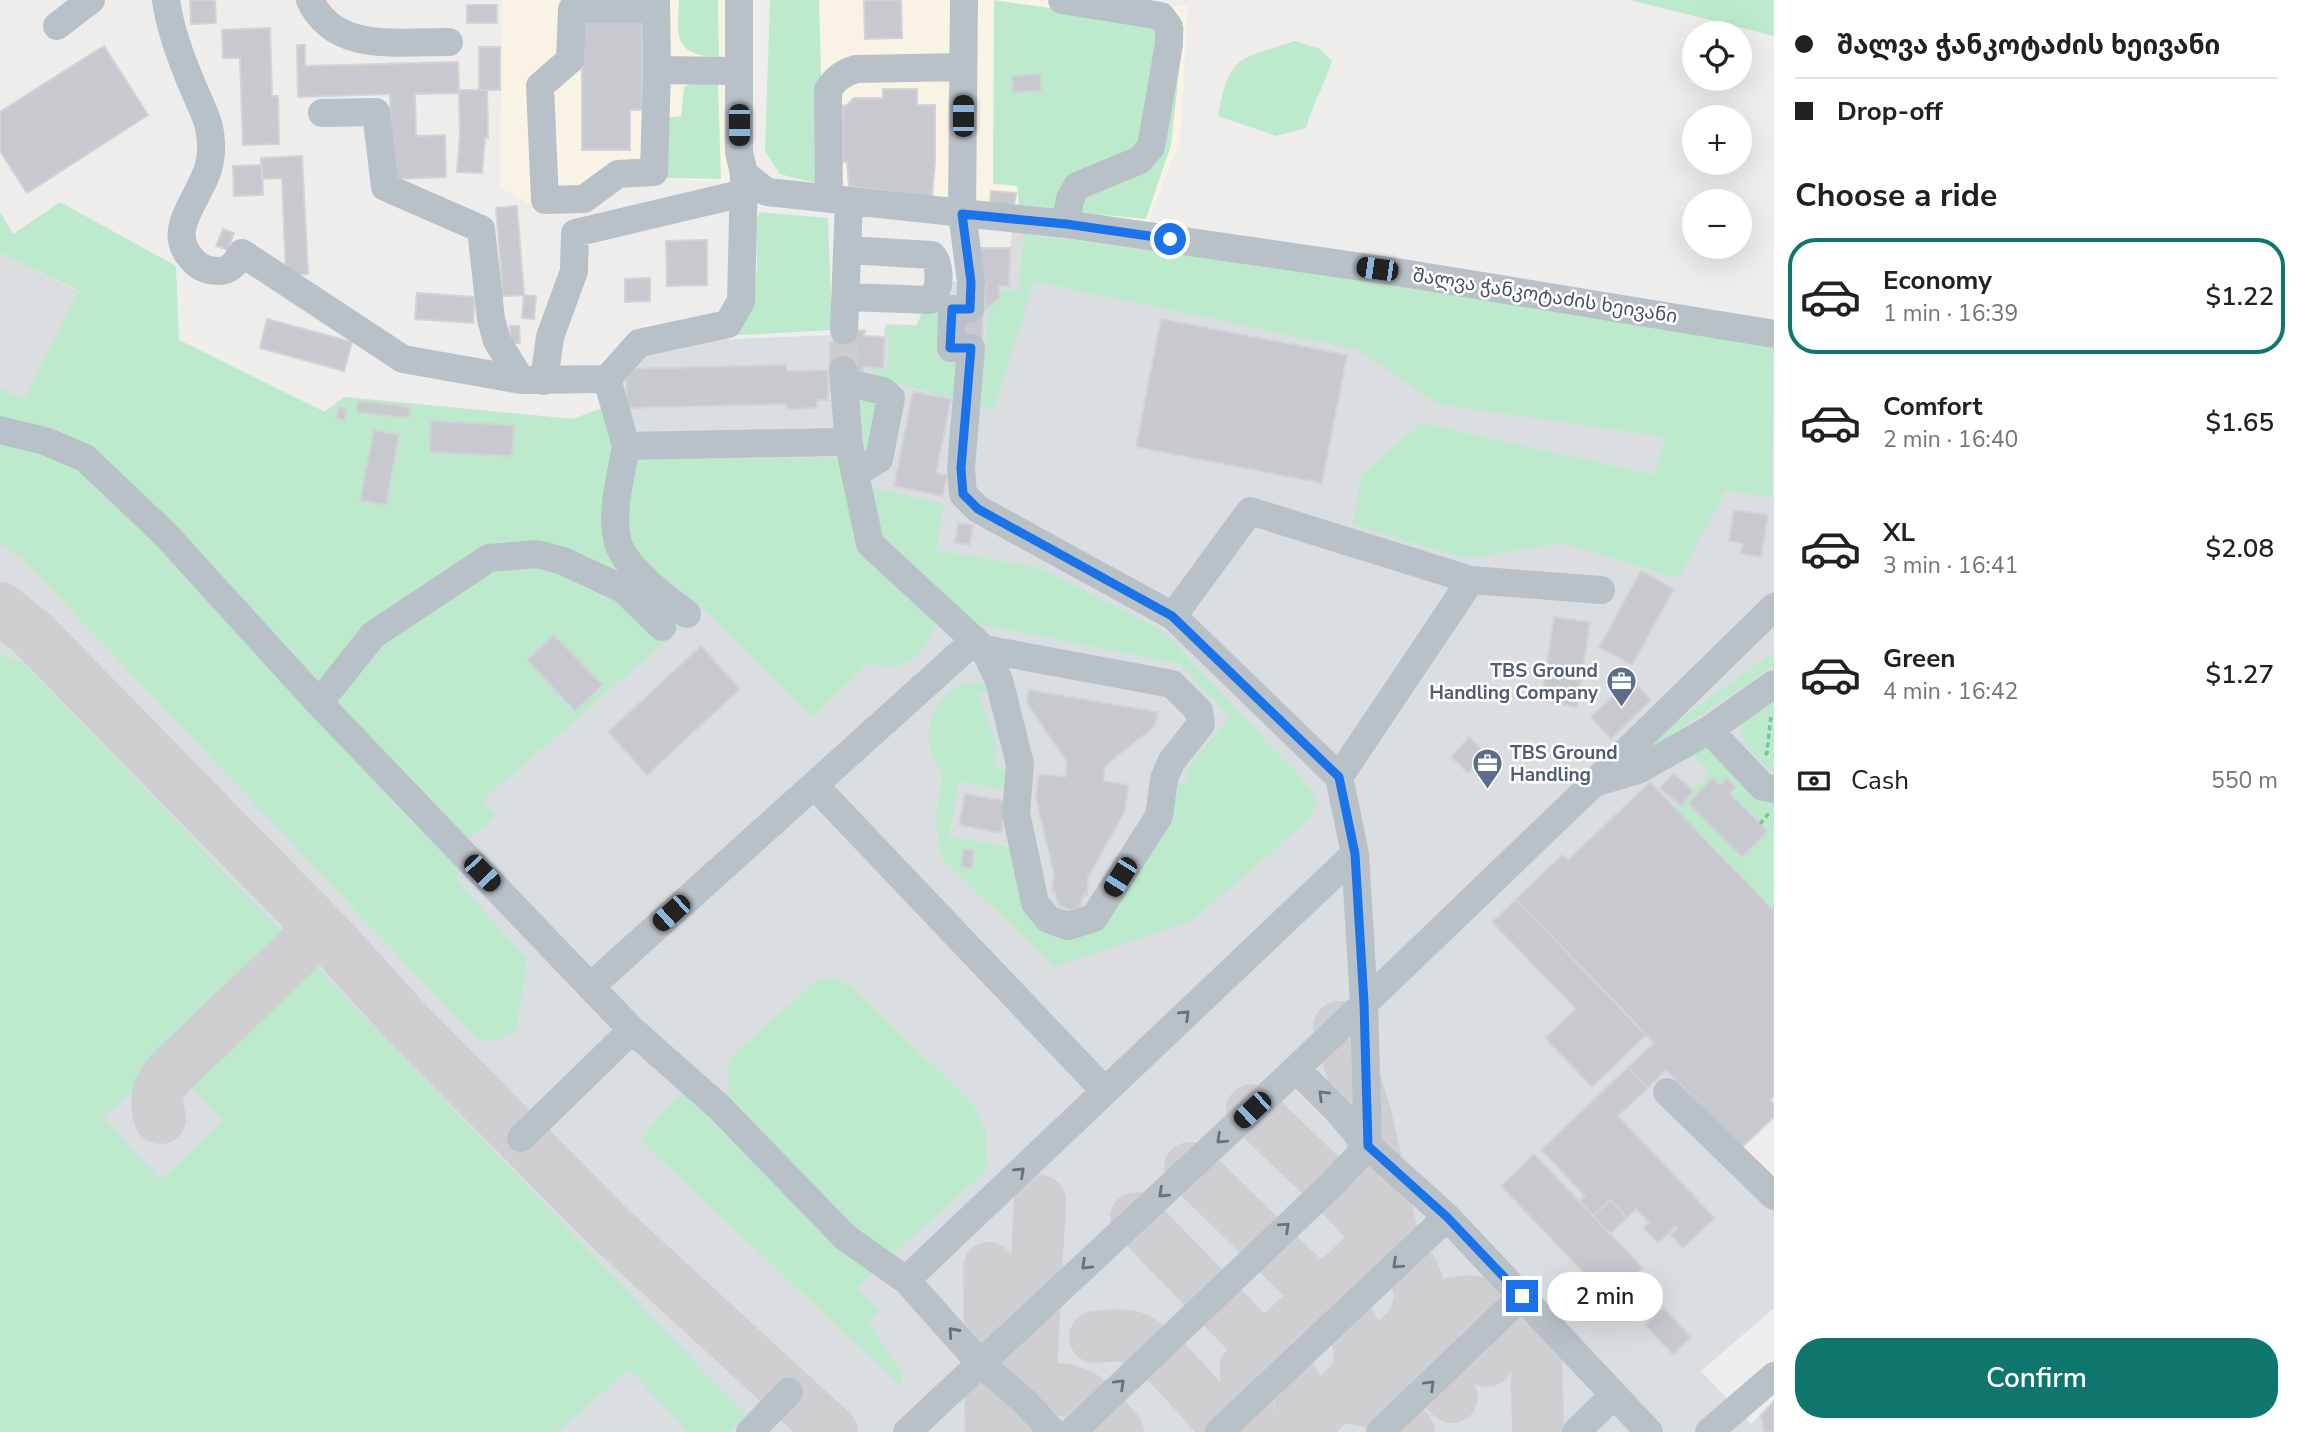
<!DOCTYPE html>
<html lang="en">
<head>
<meta charset="utf-8">
<style>
  :root { --surface:#fff; --page:#f2f2f2; --text:#202124; --muted:#757577; --line:#e0e0e0; --accent:#0f766e }
  body { margin:0; font-family:"Nunito Sans","Noto Sans Georgian",sans-serif; background:var(--page); color:var(--text); height:100vh; display:flex; flex-direction:column; font-size:26px; white-space:nowrap }
  * { box-sizing:border-box; margin:0 }
  p { font-size:23px; color:var(--muted) }
  .icon { flex:none; width:38px; height:38px; fill:none; stroke:currentColor; stroke-width:2; stroke-linecap:round; stroke-linejoin:round }
  .map { position:relative; flex:1; overflow:hidden }
  .panel { display:flex; flex-direction:column; background:var(--surface); width:525px }
  .panel>* { flex:none }
  .hud { display:grid; align-content:center; height:154px; padding:0 21px; background:var(--surface) }
  .controls { position:absolute; left:1682px; top:21px; display:grid; gap:14px }
  .controls a { display:grid; place-items:center; width:70px; height:70px; border-radius:50%; background:var(--surface); box-shadow:0 7px 28px #0002; font-size:35px }
  .end { position:absolute; width:32px; height:32px; margin:-16px; border:9px solid #1a73e8; background:#fff; box-shadow:0 0 0 4px #fff }
  .from { border-radius:50% }
  .bubble { position:absolute; height:49px; border-radius:24px; background:var(--surface); box-shadow:0 7px 28px #0002; font-size:23px; font-weight:600; line-height:49px; text-align:center }
  .car { position:absolute; width:21px; height:42px; margin:-21px -10px; border-radius:9px; box-shadow:0 0 5px 2px #0007; background:linear-gradient(#222 24%,#8ab4d8 0 40%,#222 0 76%,#8ab4d8 0 86%,#222 0) }
  .hud b { display:flex; align-items:center; gap:24px; height:66px; font-size:26px }
  .hud b+b { border-top:2px solid var(--line) }
  .hud i { width:18px; height:18px; background:var(--text) }
  ul { padding:0; list-style:none }
  li { display:flex; align-items:center; gap:21px; height:116px; margin:0 14px 10px; padding:0 7px; border:4px solid transparent; border-radius:28px }
  li div { flex:1 }
  li b { display:block; font-size:26px }
  li em { font-style:normal; font-weight:600 }
  li.active { border-color:var(--accent) }
  li>.icon { width:63px; height:63px; stroke-width:1.5 }
  h2 { padding:0 21px; font-size:32px; line-height:84px }
  .pay { display:flex; align-items:center; gap:18px; height:77px; padding:0 21px; font-size:26px }
  .pay p { margin-inline-start:auto }
  .action { display:flex; gap:14px; margin-top:auto; padding:14px 21px }
  .action a { flex:1; height:80px; border-radius:28px; background:var(--accent); color:#fff; font-size:28px; font-weight:600; line-height:80px; text-align:center }
  main { display:flex; flex:1; min-height:0 }
  .map>svg:first-child { display:block }
  .commercial { fill:#f9f3e6 }
  .airport { fill:#dbdee1 }
  .green { fill:#bdeacd; fill-rule:evenodd }
  .lines { fill:none; stroke-linecap:round; stroke-linejoin:round }
  .taxiway { stroke:#cfcfd1; stroke-width:52 }
  .building { fill:#c7c9cf; stroke:#d1d3d7; stroke-width:2 }
  .minor-tunnel { stroke:#cdcdce; stroke-width:28; stroke-dasharray:28 14; stroke-linecap:butt }
  .path { stroke:#79c49c; stroke-width:3.5; stroke-dasharray:5 3.5; stroke-linecap:butt }
  .minor { stroke:#b9c1c8; stroke-width:28 }
  .oneway { stroke:#68727a }
  .route { stroke:#1a73e8; stroke-width:9 }
  .labels { text-anchor:middle; dominant-baseline:central; stroke-width:5; stroke-linejoin:round; paint-order:stroke }
  .street-label { font-size:19px; fill:#465058; stroke:#fff }
  .service-label { font-size:19px; font-weight:bold; fill:#4e5e75; stroke:#fff; text-anchor:end }
</style>
</head>
<body>
<main>
<div class="map">
<svg width="1774" height="1432" viewBox="0 0 1774 1432">
  <rect width="100%" height="100%" fill="#efecec"/>
  <path class="commercial" d="M 502,0 L 729,0 L 731,181 L 622,178 L 584,204 L 531,205 L 500,188 Z
    M 819,0 L 1151,0 L 1152,6 L 1188,6 L 1180,140 L 1146,228 L 824,185 Z"/>
  <path class="airport" d="M 1026,225 L 1774,343 L 1774,1096 L 1770,1100 L 1774,1104 L 1774,1117 L 1741,1148 L 1774,1181 L 1774,1308 L 1701,1371 L 1751,1424 L 1774,1401 L 1774,1432 L 0,1432 L 0,253 L 325,412 L 344,397 L 573,419 L 604,407 L 617,373 L 654,346 L 682,341 L 833,335 L 834,329 L 865,331 L 865,336 L 884,337 L 885,324 L 944,326 L 947,281 L 979,282 L 980,248 L 1010,248 L 1012,232 Z"/>
  <path class="green" d="M 679,0 L 718,0 L 719,59 C 674,52 677,41 679,0 Z
    M 770,0 L 819,0 L 824,185 L 780,174 L 765,151 Z
    M 994,0 L 1184,27 L 1171,145 L 1146,219 L 1019,207 L 1017,186 L 993,184 Z
    M 1630,0 L 1774,0 L 1774,36 Z
    M 1295,41 L 1320,49 L 1332,61 C 1324,85 1313,104 1306,128 L 1276,136 L 1218,116 C 1229,53 1241,59 1295,41 Z
    M 696,81 L 718,81 L 721,179 L 662,178 L 662,118 L 681,116 L 684,87 Z
    M 60,202 L 176,266 L 179,340 L 325,412 L 344,397 L 572,419 L 604,408 L 616,455 L 844,458 L 860,550 L 936,622 C 919,662 911,670 867,664 L 813,717 L 703,609 L 483,800 L 496,816 L 462,843 L 457,881 L 527,959 L 516,1030 L 496,1041 L 478,1040 L 23,559 L 0,544 L 0,388 L 24,400 L 79,291 L 0,253 L 0,212 L 13,234 Z
    M 760,212 L 828,218 L 832,330 L 690,338 L 741,317 L 757,271 L 756,221 Z
    M 1024,234 L 1223,259 L 1774,346 L 1772,498 L 1726,490 L 1679,578 L 1562,543 L 1465,559 L 1353,524 L 1361,475 L 1421,423 L 1655,475 L 1665,437 L 1437,404 L 1359,350 L 1034,281 L 993,410 L 901,384 L 882,383 L 871,379 L 871,370 L 887,370 L 889,336 L 885,335 L 886,325 L 916,326 L 922,313 L 944,301 L 984,359 L 990,289 L 1019,291 Z
    M 858,399 L 876,401 L 880,410 L 865,456 Z
    M 872,487 L 944,504 L 936,550 L 1041,568 L 1163,631 L 1312,790 L 1317,805 L 1307,821 L 1192,921 L 1054,966 L 942,859 L 935,820 L 943,774 C 939,766 932,758 930,750 C 924,723 937,693 964,684 C 972,681 982,682 991,682 L 991,689 L 978,695 L 997,746 L 994,766 L 1014,772 L 1011,790 L 959,782 L 949,836 L 1011,848 L 1028,902 L 1094,918 L 1173,781 L 1186,783 L 1189,766 L 1230,717 L 1180,664 L 975,623 L 884,543 Z
    M 1774,652 L 1774,665 L 1631,763 L 1627,757 Z
    M 0,653 L 24,664 L 290,940 L 103,1118 L 161,1180 L 223,1121 L 185,1080 L 311,961 L 746,1415 L 728,1432 L 688,1432 L 629,1369 L 557,1432 L 0,1432 Z
    M 1774,699 L 1774,773 C 1757,759 1743,747 1741,724 Z
    M 1708,747 L 1774,793 L 1774,911 L 1673,806 L 1710,774 L 1689,752 ZM 1712,778 L 1720,785 L 1727,778 L 1736,787 L 1730,794 L 1743,856 L 1688,803 Z
    M 819,979 L 835,979 L 852,987 L 973,1105 L 986,1132 L 987,1170 L 857,1287 L 880,1311 L 868,1321 L 902,1374 L 901,1386 L 641,1141 C 650,1126 676,1093 693,1091 C 701,1090 713,1095 721,1096 L 730,1091 C 727,1074 726,1065 737,1051 Z"/>
  <g class="lines">
    <path class="taxiway" d="M 0,608 L 31,632 L 333,941 L 408,1024 L 611,1229 L 832,1432
      M 1252,1110 L 1331,1185 L 1413,1271 C 1423,1294 1421,1301 1412,1325
      M 160,1118 C 153,1097 159,1083 174,1069 L 306,943 L 310,930 L 308,915
      M 1190,1168 L 1353,1327 C 1361,1346 1361,1359 1356,1378
      M 1136,1218 L 1294,1381 C 1303,1400 1303,1413 1295,1432
      M 989,1268 L 991,1432
      M 1419,1325 C 1452,1325 1465,1338 1487,1361
      M 1095,1337 C 1109,1336 1125,1333 1138,1339 C 1159,1349 1211,1412 1230,1432
      M 1367,1368 C 1407,1357 1425,1369 1452,1397
      M 1039,1390 C 1082,1384 1091,1403 1118,1432
      M 1337,1397 C 1377,1399 1381,1405 1409,1432
      M 1028,1432 L 1040,1201
      M 1249,1432 L 1246,1367 L 1391,1229 L 1367,1121 L 1339,1027
      M 1299,1432 L 1412,1325 C 1435,1306 1466,1292 1495,1309 C 1510,1318 1523,1335 1536,1348 L 1538,1432"/>
  </g>
  <path class="building" d="M 190,0 L 215,0 L 216,23 L 191,24 Z
    M 864,0 L 901,0 L 902,38 L 865,39 Z
    M 467,5 L 497,5 L 497,23 L 467,23 Z
    M 582,17 L 642,17 L 642,110 L 630,110 L 630,150 L 582,150 Z
    M 270,28 L 272,96 L 278,96 L 279,144 L 243,145 L 240,58 L 223,58 L 222,30 Z
    M 297,45 L 305,45 L 305,66 L 458,62 L 459,93 L 415,94 L 416,136 L 445,135 L 446,177 L 392,179 L 390,94 L 298,97 Z
    M 104,46 L 148,115 L 27,193 L 0,151 L 0,112 Z
    M 479,47 L 500,47 L 500,90 L 479,90 Z
    M 1041,74 L 1041,91 L 1013,92 L 1012,76 Z
    M 883,89 L 917,89 L 917,105 L 935,105 L 935,162 L 932,197 L 849,186 L 847,162 L 843,162 L 843,106 L 847,105 L 854,98 L 883,98 Z
    M 459,90 L 487,90 L 488,138 L 485,138 L 482,173 L 457,172 L 460,136 Z
    M 302,156 L 308,274 L 286,275 L 282,178 L 262,179 L 261,158 Z
    M 262,165 L 263,195 L 234,196 L 233,166 Z
    M 991,191 L 1016,193 L 1014,206 L 990,204 Z
    M 517,206 L 524,295 L 503,296 L 496,208 Z
    M 223,229 L 234,233 L 228,250 L 216,246 Z
    M 707,240 L 707,285 L 667,286 L 666,241 Z
    M 980,248 L 1010,248 L 1009,286 L 999,286 L 999,298 L 985,310 L 985,285 L 979,285 Z
    M 650,278 L 650,301 L 625,302 L 625,279 Z
    M 417,293 L 475,297 L 473,323 L 415,319 Z
    M 524,295 L 536,296 L 534,319 L 522,318 Z
    M 958,312 L 983,312 L 982,342 L 958,342 Z
    M 267,319 L 352,342 L 344,371 L 260,348 Z
    M 1161,319 L 1347,355 L 1322,483 L 1136,447 Z
    M 510,326 L 519,326 L 520,343 L 511,343 Z
    M 834,329 L 865,331 L 864,336 L 885,337 L 883,368 L 863,367 L 863,371 L 832,369 Z
    M 786,365 L 787,371 L 828,370 L 828,400 L 817,400 L 817,408 L 787,409 L 787,404 L 627,408 L 626,369 Z
    M 913,392 L 951,399 L 936,473 L 947,475 L 943,496 L 894,486 Z
    M 358,401 L 410,407 L 409,418 L 357,412 Z
    M 339,407 L 347,409 L 344,421 L 336,418 Z
    M 431,421 L 514,425 L 512,456 L 430,452 Z
    M 374,430 L 399,435 L 386,505 L 360,500 Z
    M 1734,510 L 1768,515 L 1761,557 L 1741,554 L 1743,543 L 1729,541 Z
    M 958,523 L 973,525 L 970,545 L 955,543 Z
    M 1641,571 L 1674,589 L 1632,665 L 1599,647 Z
    M 1554,617 L 1590,622 L 1577,707 L 1541,701 Z
    M 554,635 L 603,685 L 575,711 L 527,660 Z
    M 701,646 L 740,689 L 647,775 L 608,732 Z
    M 1631,679 L 1651,700 L 1611,739 L 1591,717 Z
    M 1029,690 L 1158,712 L 1155,726 L 1105,766 L 1103,781 L 1128,785 L 1125,811 L 1088,877 L 1087,895 L 1084,894 L 1079,907 L 1070,911 L 1058,905 L 1055,892 L 1052,892 L 1054,874 L 1036,798 L 1039,774 L 1065,777 L 1067,762 L 1027,703 Z
    M 1469,737 L 1486,753 L 1468,773 L 1451,757 Z
    M 1673,773 L 1694,791 L 1681,806 L 1660,788 Z
    M 1713,778 L 1720,785 L 1727,778 L 1736,787 L 1730,794 L 1768,831 L 1742,857 L 1688,803 Z
    M 1650,782 L 1774,911 L 1774,1096 L 1770,1100 L 1774,1104 L 1774,1117 L 1741,1148 L 1666,1070 L 1648,1088 L 1628,1067 L 1654,1043 L 1516,899 L 1562,855 L 1568,860 Z
    M 965,794 L 1006,801 L 1001,833 L 959,825 Z
    M 963,849 L 974,850 L 972,868 L 961,867 Z
    M 1516,899 L 1646,1035 L 1592,1087 L 1545,1038 L 1576,1009 L 1492,922 Z
    M 1628,1067 L 1648,1088 L 1618,1116 L 1715,1218 L 1683,1248 L 1670,1235 L 1677,1229 L 1675,1227 L 1658,1243 L 1643,1228 L 1649,1223 L 1636,1209 L 1627,1218 L 1610,1200 L 1593,1216 L 1579,1202 L 1585,1196 L 1541,1150 Z
    M 1534,1154 L 1643,1268 L 1610,1300 L 1501,1186 Z
    M 1610,1200 L 1627,1218 L 1610,1234 L 1593,1216 Z
    M 1663,1308 L 1691,1337 L 1673,1355 L 1645,1325 Z
    M 1774,1401 L 1774,1432 L 1764,1432 L 1761,1415 Z"/>
  <g class="lines">
    <path class="minor-tunnel" d="M 843,370 L 844,330"/>
    <path class="path" d="M 1765,755 L 1767,753 L 1771,715
      M 1760,824 L 1770,812"/>
    <path class="minor" d="M 166,0 C 170,30 181,59 193,87 C 198,100 206,114 209,127 C 211,136 212,151 210,160 C 206,193 163,227 191,258 C 198,267 206,271 218,271 C 231,271 236,262 242,253 L 403,359 L 521,380 L 607,379 L 639,343 L 728,324 L 741,301 L 744,174 L 739,152 L 739,0
      M 310,0 C 335,54 399,41 449,42
      M 656,0 L 657,70
      M 964,0 L 962,213 L 971,282 L 970,309 L 952,309 L 951,348 L 971,348 L 961,468 L 963,494 L 978,509 L 1173,616 L 1339,777 L 1355,854 L 1364,1003 L 1368,1146 L 1331,1185 L 1072,1432
      M 1062,0 L 1161,16 L 1169,27 L 1169,44 L 1151,147 L 1140,160 L 1077,186 L 1070,199 L 1066,224
      M 656,9 L 572,9 L 570,60 L 540,86 L 545,200 L 584,199 L 618,174 L 654,172 L 657,70 L 739,71
      M 57,26 L 91,0
      M 322,113 L 376,112 L 385,187 L 481,229 L 491,319 L 497,341 L 521,380
      M 744,174 L 767,192 L 1066,224 L 1403,273 L 1774,334
      M 829,199 L 828,90 C 836,78 843,73 856,69 L 963,67
      M 846,297 L 930,300 C 941,291 941,265 932,255 L 847,250
      M 844,330 L 849,201
      M 843,370 L 849,445 L 870,544 L 984,649 L 1172,684 L 1199,711 L 1201,724 L 1171,762 L 1164,779 L 1159,816 L 1094,918 L 1068,926 L 1048,919 L 1035,903 L 1016,813 L 1020,764 L 999,680 L 984,649
      M 607,379 L 626,446 L 835,442
      M 544,381 L 550,337 L 574,271 L 575,233 L 744,193
      M 845,382 L 883,391 L 891,398 L 879,459 L 866,467 L 854,468
      M 0,430 L 45,441 L 85,458 L 165,534 L 319,703 L 632,1030 L 719,1107 L 846,1238 L 906,1280
      M 626,446 C 621,476 611,509 617,539 C 622,566 666,598 687,614
      M 1471,580 L 1601,590
      M 1173,616 L 1250,511 L 1471,580 L 1339,777
      M 319,703 L 373,635 L 489,558 L 537,554 L 563,561 L 623,589 L 662,627
      M 1709,730 L 1763,787 L 1774,789
      M 1597,782 L 1638,770 L 1709,730 L 1774,684
      M 814,785 L 1105,1091
      M 590,987 L 974,641
      M 1296,1069 L 1595,782 L 1774,607
      M 1667,1092 L 1774,1196
      M 521,1138 L 632,1030
      M 750,1432 L 789,1392
      M 907,1432 L 1296,1069 L 1337,1110 L 1368,1146 L 1447,1217 L 1649,1432
      M 1053,1432 L 1025,1402 L 981,1364 L 906,1280 L 1355,854
      M 1219,1432 L 1447,1217
      M 1380,1432 L 1522,1296
      M 1576,1432 L 1614,1395
      M 1709,1432 L 1774,1376"/>
  </g>
  <defs><path id="oneway-chevron" d="M-2-3.5L2.5 0L-2 3.5" fill="none" stroke-width="1.6" stroke-linecap="round" stroke-linejoin="round" transform="scale(1.75)"/></defs>
  <g class="oneway">
    <use href="#oneway-chevron" transform="translate(1185 1015) rotate(-43)"/>
    <use href="#oneway-chevron" transform="translate(1323 1095) rotate(-135)"/>
    <use href="#oneway-chevron" transform="translate(1221 1139) rotate(137)"/>
    <use href="#oneway-chevron" transform="translate(1020 1172) rotate(-43)"/>
    <use href="#oneway-chevron" transform="translate(1163 1193) rotate(137)"/>
    <use href="#oneway-chevron" transform="translate(1285 1227) rotate(-42)"/>
    <use href="#oneway-chevron" transform="translate(1397 1264) rotate(137)"/>
    <use href="#oneway-chevron" transform="translate(1086 1265) rotate(136)"/>
    <use href="#oneway-chevron" transform="translate(953 1332) rotate(-132)"/>
    <use href="#oneway-chevron" transform="translate(1120 1384) rotate(-44)"/>
    <use href="#oneway-chevron" transform="translate(1430 1385) rotate(-44)"/>
  </g>
  <g class="lines">
    <path class="route" d="M 1170,239 L 1066,224 L 962,214 L 971,282 L 970,309 L 952,309 L 950,348 L 971,348 L 961,468 L 963,494 L 978,509 L 1172,616 L 1339,777 L 1355,854 L 1364,1003 L 1368,1146 L 1447,1217 L 1522,1296"/>
  </g>
  <defs>
    <symbol id="office-pin" viewBox="-11 -11 22 30"><path d="M0 17L-7.5 6A9.5 9.5 0 1 1 7.5 6Z" fill="#5c6f8a" stroke="#fff"/><path d="M-6-3h4V-5.5h4V-3h4V5H-6ZM-1-4.5V-3h2v-1.5ZM-6 0V1H6V0Z" fill="#fff"/></symbol>
  </defs>
  <g fill-rule="evenodd">
    <use href="#office-pin" x="1604" y="664" width="35" height="47"/>
    <use href="#office-pin" x="1470" y="746" width="35" height="47"/>
  </g>
  <g class="labels">
    <g class="street-label">
      <text transform="translate(1545 296) rotate(9)">შალვა ჭანკოტაძის ხეივანი</text>
    </g>
    <g class="service-label">
      <text x="1598" y="671">TBS Ground<tspan x="1598" dy="22">Handling Company</tspan></text>
      <text x="1510" y="753" text-anchor="start">TBS Ground<tspan x="1510" dy="22">Handling</tspan></text>
    </g>
  </g>
</svg>
<div class="controls">
<a><svg class="icon" aria-label="locate" viewBox="0 0 24 24"><circle cx="12" cy="12" r="6"/><path d="M12 2v4M12 18v4M2 12h4M18 12h4"/></svg></a>
<a>+</a>
<a>−</a>
</div>
<i class="end from" style="left:1170px;top:239px"></i>
<i class="end" style="left:1522px;top:1296px"></i>
<div class="bubble" style="left:1547px;top:1272px;width:116px">2 min</div>
<i class="car" style="left:963px;top:116px;rotate:0deg"></i>
<i class="car" style="left:739px;top:125px;rotate:180deg"></i>
<i class="car" style="left:1377px;top:269px;rotate:278deg"></i>
<i class="car" style="left:482px;top:873px;rotate:136deg"></i>
<i class="car" style="left:1120px;top:877px;rotate:212deg"></i>
<i class="car" style="left:671px;top:913px;rotate:228deg"></i>
<i class="car" style="left:1252px;top:1110px;rotate:227deg"></i>
</div>
<section class="panel">
<div class="hud">
<b><i class="from"></i>შალვა ჭანკოტაძის ხეივანი</b>
<b><i></i>Drop-off</b>
</div>
<h2>Choose a ride</h2>
<ul>
<li class="active"><svg class="icon" aria-label="car" viewBox="0 0 24 24"><path d="M5 17H2v-5l4-1 3-4h7l3 4 3 1v5h-3M9 17h6M6 11h13"/><circle cx="7" cy="17" r="2"/><circle cx="17" cy="17" r="2"/></svg><div><b>Economy</b><p>1 min · 16:39</p></div><em>$1.22</em></li>
<li><svg class="icon" aria-label="car" viewBox="0 0 24 24"><path d="M5 17H2v-5l4-1 3-4h7l3 4 3 1v5h-3M9 17h6M6 11h13"/><circle cx="7" cy="17" r="2"/><circle cx="17" cy="17" r="2"/></svg><div><b>Comfort</b><p>2 min · 16:40</p></div><em>$1.65</em></li>
<li><svg class="icon" aria-label="car" viewBox="0 0 24 24"><path d="M5 17H2v-5l4-1 3-4h7l3 4 3 1v5h-3M9 17h6M6 11h13"/><circle cx="7" cy="17" r="2"/><circle cx="17" cy="17" r="2"/></svg><div><b>XL</b><p>3 min · 16:41</p></div><em>$2.08</em></li>
<li><svg class="icon" aria-label="car" viewBox="0 0 24 24"><path d="M5 17H2v-5l4-1 3-4h7l3 4 3 1v5h-3M9 17h6M6 11h13"/><circle cx="7" cy="17" r="2"/><circle cx="17" cy="17" r="2"/></svg><div><b>Green</b><p>4 min · 16:42</p></div><em>$1.27</em></li>
</ul>
<div class="pay"><svg class="icon" aria-label="cash" viewBox="0 0 24 24"><path d="M3 7h18v10H3z"/><circle cx="12" cy="12" r="2"/></svg>Cash<p>550 m</p></div>
<div class="action"><a>Confirm</a></div>
</section>
</main>
</body>
</html>
